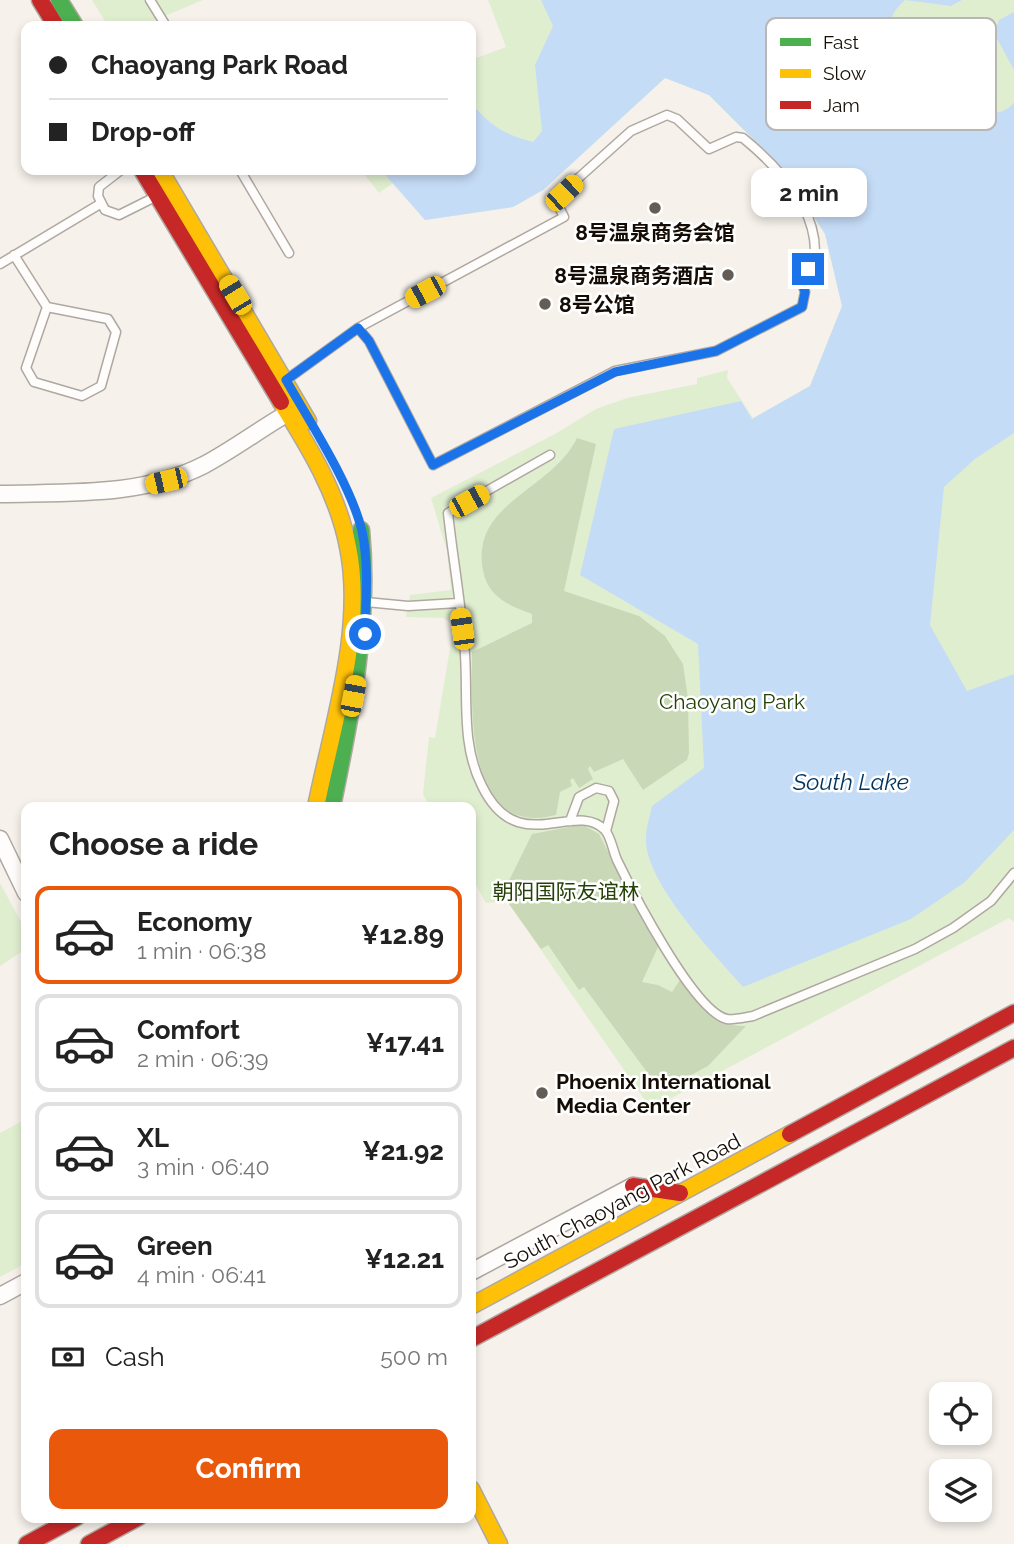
<!DOCTYPE html>
<html lang="en">
<head>
<meta charset="utf-8">
<style>
  :root { --surface:#fff; --page:#f6f6f6; --text:#222; --muted:#767676; --line:#e0e0e0; --accent:#ea580c }
  body { margin:0; font-family:Raleway,"Noto Sans SC",sans-serif; background:var(--page); color:var(--text); height:100vh; display:flex; flex-direction:column; font-size:26px; white-space:nowrap }
  * { box-sizing:border-box; margin:0 }
  p { font-size:23px; color:var(--muted) }
  .icon { flex:none; width:38px; height:38px; fill:none; stroke:currentColor; stroke-width:2; stroke-linecap:round; stroke-linejoin:round }
  .map { position:relative; flex:1; overflow:hidden }
  .side { position:absolute; left:21px; top:802px; width:455px; height:721px; display:flex; flex-direction:column; background:var(--surface); border-radius:14px; box-shadow:0 4px 10px #0003 }
  .side>* { flex:none }
  .banner { position:absolute; left:21px; top:21px; width:455px; height:154px; border-radius:14px; box-shadow:0 4px 10px #0003; display:grid; align-content:center; height:154px; padding:0 28px; background:var(--surface) }
  .tools { position:absolute; left:929px; top:1382px; display:grid; gap:14px }
  .tools a { display:grid; place-items:center; width:63px; height:63px; border-radius:14px; background:var(--surface); box-shadow:0 4px 10px #0003; font-size:35px }
  .end { position:absolute; width:32px; height:32px; margin:-16px; border:9px solid #1a73e8; background:#fff; box-shadow:0 0 0 4px #fff }
  .from { border-radius:50% }
  .bubble { position:absolute; height:49px; border-radius:14px; background:var(--surface); box-shadow:0 4px 10px #0003; font-size:23px; font-weight:700; line-height:49px; text-align:center }
  .car { position:absolute; width:21px; height:42px; margin:-21px -10px; border-radius:9px; box-shadow:0 0 5px 2px #0007; background:linear-gradient(#f5c518 24%,#345 0 40%,#f5c518 0 76%,#345 0 86%,#f5c518 0) }
  .banner b { display:flex; align-items:center; gap:24px; height:66px; font-size:26px }
  .banner b+b { border-top:2px solid var(--line) }
  .banner i { width:18px; height:18px; background:var(--text) }
  ul { padding:0; list-style:none }
  li { display:flex; align-items:center; gap:21px; height:98px; margin:0 14px 10px; padding:0 14px; border:4px solid var(--line); border-radius:14px }
  li div { flex:1 }
  li b { display:block; font-size:26px }
  li em { font-style:normal; font-weight:700 }
  li.on { border-color:var(--accent) }
  li>.icon { width:63px; height:63px; stroke-width:1.5 }
  h2 { padding:0 28px; font-size:32px; line-height:84px }
  .pay { display:flex; align-items:center; gap:18px; height:77px; padding:0 28px; font-size:26px }
  .pay p { margin-inline-start:auto }
  .cta { display:flex; gap:14px; margin-top:auto; padding:14px 28px }
  .cta a { flex:1; height:80px; border-radius:14px; background:var(--accent); color:#fff; font-size:28px; font-weight:700; line-height:80px; text-align:center }
  .map>svg:first-child { display:block }
  .green { fill:#e0eed0 }
  .forest { fill:#c9d9b8 }
  .water { fill:#c5dcf6 }
  .lines { fill:none; stroke-linecap:round; stroke-linejoin:round }
  .lane-casing { stroke:#afa8a1; stroke-width:11 }
  .street-casing { stroke:#afa8a1; stroke-width:19 }
  .fast-casing { stroke:#afa8a1; stroke-width:19 }
  .slow-casing { stroke:#afa8a1; stroke-width:19 }
  .jam-casing { stroke:#afa8a1; stroke-width:19 }
  .lane { stroke:#fefdfc; stroke-width:8 }
  .street { stroke:#fefdfc; stroke-width:16 }
  .fast { stroke:#4caf50; stroke-width:16 }
  .slow { stroke:#ffc107; stroke-width:16 }
  .jam { stroke:#c62828; stroke-width:16 }
  .route { stroke:#1a73e8; stroke-width:9 }
  .poi-dot { fill:#645d56; stroke:#fff; stroke-width:2.5 }
  .labels { text-anchor:middle; dominant-baseline:central; stroke-width:5; stroke-linejoin:round; paint-order:stroke }
  .poi-label { font-size:21px; font-weight:bold; fill:#150d05; stroke:#fff; text-anchor:start }
  .park-label { font-size:21px; fill:#254105; stroke:#fff }
  .street-label { font-size:21px; fill:#150d05; stroke:#fff }
  .water-label { font-size:23px; font-style:italic; fill:#00335d; stroke:#fff }
  .key { fill:#fff; stroke:#b9b6b4; stroke-width:2 }
  .key-label { font-size:19px; fill:#150d05 }
</style>
</head>
<body>
<div class="map">
<svg width="1014" height="1544" viewBox="0 0 1014 1544">
  <rect width="100%" height="100%" fill="#f6f1eb"/>
  <path class="green" d="M 92,0 L 203,0 L 141,26 L 108,26 Z
    M 488,0 L 1014,0 L 1014,922 L 1009,918 L 651,1109 L 507,901 L 486,903 L 471,876 L 471,807 L 430,807 L 423,794 L 429,737 L 435,738 L 454,624 L 443,618 L 406,617 L 410,595 L 451,590 L 447,551 L 431,498 L 555,434 L 596,409 L 627,398 L 697,384 L 697,378 L 728,370 L 727,378 L 753,418 L 810,386 L 842,306 L 825,234 L 782,168 L 709,95 L 665,78 L 543,190 L 513,207 L 425,220 L 393,183 L 379,193 L 361,170 L 471,170 L 471,60 L 506,47 Z
    M 0,883 L 26,931 L 26,949 L 0,966 Z
    M 26,1119 L 26,1263 L 0,1277 L 0,1133 Z"/>
  <path class="forest" d="M 577,438 L 596,444 L 564,591 L 639,616 L 665,636 L 683,664 L 688,699 L 689,753 L 687,760 L 643,790 L 623,759 L 594,772 L 590,766 L 588,769 L 593,779 L 579,788 L 573,778 L 570,780 L 572,786 L 560,792 L 556,815 C 464,839 472,709 472,652 L 532,623 L 532,614 C 509,606 487,596 483,570 C 470,503 551,491 577,438 Z
    M 574,826 L 585,826 L 599,834 L 658,947 L 642,982 L 658,985 L 672,992 L 680,980 C 697,1004 714,1027 746,1026 L 708,1066 L 661,1091 L 584,987 L 579,990 L 548,945 L 541,949 L 507,901 L 500,899 L 532,834 Z"/>
  <path class="water" d="M 541,0 L 962,0 L 951,6 L 905,0 C 893,12 888,17 894,34 C 908,46 969,108 980,111 C 992,115 1007,113 1014,102 L 1014,433 L 975,459 L 944,487 L 930,625 L 967,691 L 1014,674 L 1014,830 L 965,882 L 911,919 L 743,987 C 714,954 644,882 646,838 C 646,828 650,816 652,806 L 704,768 L 698,644 L 580,575 L 614,429 L 741,401 L 752,419 L 810,386 L 842,306 L 825,234 L 782,168 L 709,95 L 665,78 L 543,190 L 513,207 L 425,220 L 381,170 L 471,170 L 471,103 C 491,126 503,134 533,142 L 542,131 L 535,65 L 553,26 Z
    M 1014,12 L 1014,70 L 994,33 L 999,20 Z"/>
  <g class="lines">
    <defs>
      <path id="lane" d="M 150,0 L 166,26
        M 121,170 L 99,187 L 98,196 L 105,210 L 119,215 L 155,197
        M 240,170 L 289,253
        M 14,255 L 47,307 L 26,368 L 34,382 L 82,396 L 101,386 L 116,332 L 108,319 L 47,307
        M 0,264 L 100,204
        M 286,380 L 358,328 L 564,217 L 555,199 L 631,131 L 667,115 L 677,119 L 709,149 L 736,137 L 743,138 C 776,165 815,205 815,251 C 815,260 806,272 801,280 L 805,292 L 802,307 L 716,351 L 615,371 L 433,465 L 369,341 L 358,328
        M 550,455 L 448,513 C 453,560 462,608 465,655 C 468,699 461,745 482,786 C 518,860 574,799 605,830 C 611,837 613,851 617,860 C 632,891 694,1012 727,1019 C 734,1020 746,1017 753,1016 L 915,949 L 953,928 L 991,901 L 1014,873
        M 366,602 L 408,606 L 458,603
        M 570,821 L 579,797 L 596,788 L 609,791 L 614,801 L 606,831"/>
      <path id="street" d="M 0,494 C 69,492 141,497 204,465 C 236,448 264,426 295,409
        M 0,839 L 26,893
        M 471,1272 L 633,1186
        M 0,1296 L 26,1282"/>
      <path id="fast" d="M 59,0 L 75,26
        M 332,807 C 351,714 370,625 361,530"/>
      <path id="slow" d="M 160,170 L 308,421
        M 281,402 C 309,447 338,494 348,547 C 365,628 332,727 316,807
        M 471,1306 L 790,1134
        M 471,1489 L 499,1544"/>
      <path id="jam" d="M 40,0 L 56,26
        M 142,170 L 281,402
        M 790,1134 L 1014,1013
        M 633,1186 L 680,1193
        M 471,1339 L 1014,1048
        M 27,1544 L 77,1517
        M 89,1544 L 139,1517"/>
    </defs>
    <use href="#lane" class="lane-casing"/>
    <use href="#street" class="street-casing"/>
    <use href="#fast" class="fast-casing"/>
    <use href="#slow" class="slow-casing"/>
    <use href="#jam" class="jam-casing"/>
    <use href="#lane" class="lane"/>
    <use href="#street" class="street"/>
    <use href="#fast" class="fast"/>
    <use href="#slow" class="slow"/>
    <use href="#jam" class="jam"/>
  </g>
  <g class="lines">
    <path class="route" d="M 365,634 C 366,599 369,565 362,531 C 351,485 310,422 286,380 L 358,328 L 369,341 L 433,465 L 615,372 L 716,351 L 802,307 L 805,292 L 801,280 L 808,269"/>
  </g>
  <g class="poi-dot">
    <circle cx="655" cy="208" r="7"/>
    <circle cx="728" cy="275" r="7"/>
    <circle cx="545" cy="304" r="7"/>
    <circle cx="542" cy="1093" r="7"/>
  </g>
  <g class="labels">
    <g class="poi-label">
      <text x="655" y="232" text-anchor="middle">8号温泉商务会馆</text>
      <text x="714" y="275" text-anchor="end">8号温泉商务酒店</text>
      <text x="559" y="304">8号公馆</text>
      <text x="556" y="1081">Phoenix International<tspan x="556" dy="24">Media Center</tspan></text>
    </g>
    <g class="park-label">
      <text x="732" y="701">Chaoyang Park</text>
      <text x="566" y="891">朝阳国际友谊林</text>
    </g>
    <g class="street-label">
      <text transform="translate(622 1201) rotate(-28)">South Chaoyang Park Road</text>
    </g>
    <g class="water-label">
      <text x="851" y="781">South Lake</text>
    </g>
  </g>
  <rect x="766" y="18" width="230" height="112" rx="10" class="key"/>
  <rect x="780" y="38" width="31" height="8" fill="#4caf50"/>
  <rect x="780" y="69" width="31" height="9" fill="#ffc107"/>
  <rect x="780" y="101" width="31" height="8" fill="#c62828"/>
  <g class="key-label">
    <text x="823" y="49">Fast</text>
    <text x="823" y="80">Slow</text>
    <text x="823" y="112">Jam</text>
  </g>
</svg>
<div class="tools">
<a><svg class="icon" aria-label="locate" viewBox="0 0 24 24"><circle cx="12" cy="12" r="6"/><path d="M12 2v4M12 18v4M2 12h4M18 12h4"/></svg></a>
<a><svg class="icon" aria-label="layers" viewBox="0 0 24 24"><path d="M12 4l9 5-9 5-9-5zM3 14l9 5 9-5"/></svg></a>
</div>
<i class="end from" style="left:365px;top:634px"></i>
<i class="end" style="left:808px;top:269px"></i>
<div class="bubble" style="left:751px;top:168px;width:116px">2 min</div>
<i class="car" style="left:564px;top:193px;rotate:47deg"></i>
<i class="car" style="left:425px;top:292px;rotate:242deg"></i>
<i class="car" style="left:235px;top:295px;rotate:329deg"></i>
<i class="car" style="left:166px;top:481px;rotate:257deg"></i>
<i class="car" style="left:469px;top:501px;rotate:61deg"></i>
<i class="car" style="left:462px;top:629px;rotate:352deg"></i>
<i class="car" style="left:353px;top:696px;rotate:11deg"></i>
<div class="banner">
<b><i class="from"></i>Chaoyang Park Road</b>
<b><i></i>Drop-off</b>
</div>
<section class="side">
<h2>Choose a ride</h2>
<ul>
<li class="on"><svg class="icon" aria-label="car" viewBox="0 0 24 24"><path d="M5 17H2v-5l4-1 3-4h7l3 4 3 1v5h-3M9 17h6M6 11h13"/><circle cx="7" cy="17" r="2"/><circle cx="17" cy="17" r="2"/></svg><div><b>Economy</b><p>1 min · 06:38</p></div><em>¥12.89</em></li>
<li><svg class="icon" aria-label="car" viewBox="0 0 24 24"><path d="M5 17H2v-5l4-1 3-4h7l3 4 3 1v5h-3M9 17h6M6 11h13"/><circle cx="7" cy="17" r="2"/><circle cx="17" cy="17" r="2"/></svg><div><b>Comfort</b><p>2 min · 06:39</p></div><em>¥17.41</em></li>
<li><svg class="icon" aria-label="car" viewBox="0 0 24 24"><path d="M5 17H2v-5l4-1 3-4h7l3 4 3 1v5h-3M9 17h6M6 11h13"/><circle cx="7" cy="17" r="2"/><circle cx="17" cy="17" r="2"/></svg><div><b>XL</b><p>3 min · 06:40</p></div><em>¥21.92</em></li>
<li><svg class="icon" aria-label="car" viewBox="0 0 24 24"><path d="M5 17H2v-5l4-1 3-4h7l3 4 3 1v5h-3M9 17h6M6 11h13"/><circle cx="7" cy="17" r="2"/><circle cx="17" cy="17" r="2"/></svg><div><b>Green</b><p>4 min · 06:41</p></div><em>¥12.21</em></li>
</ul>
<div class="pay"><svg class="icon" aria-label="cash" viewBox="0 0 24 24"><path d="M3 7h18v10H3z"/><circle cx="12" cy="12" r="2"/></svg>Cash<p>500 m</p></div>
<div class="cta"><a>Confirm</a></div>
</section>
</div>
</body>
</html>
